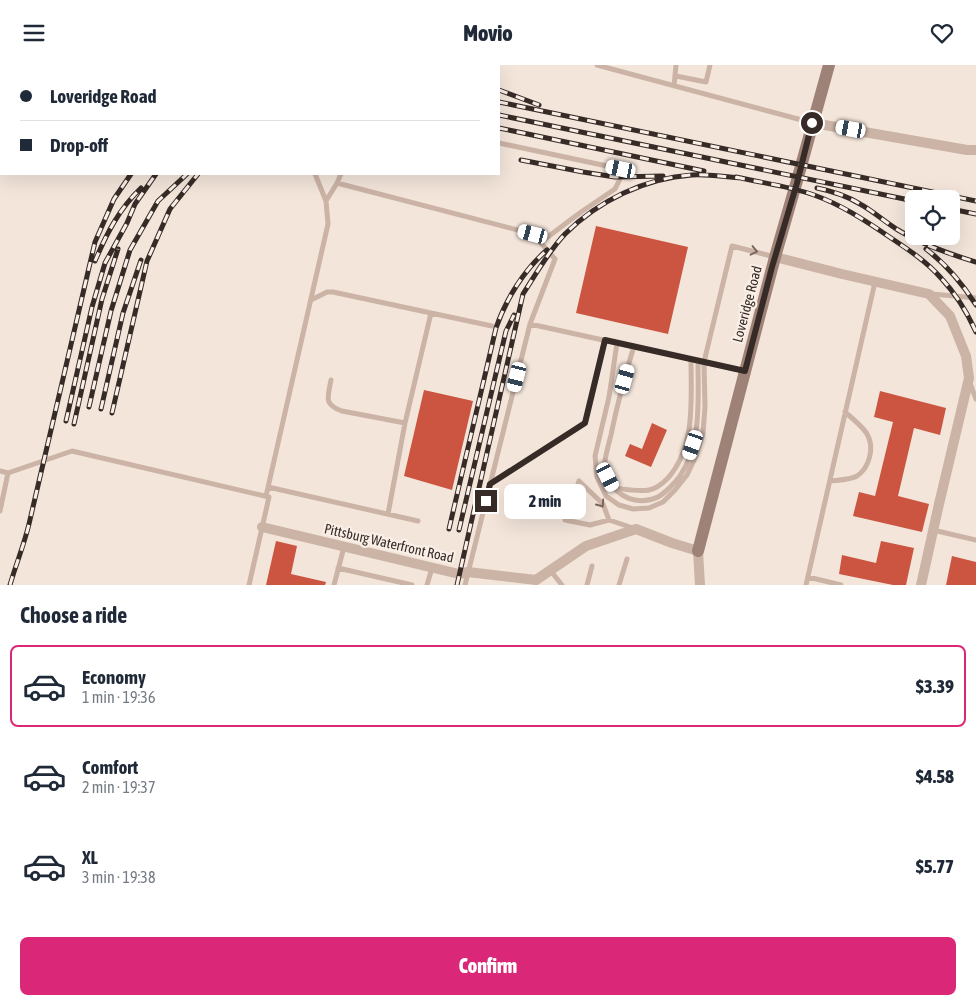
<!DOCTYPE html>
<html lang="en">
<head>
<meta charset="utf-8">
<style>
  :root { --surface:#fff; --page:#f6f6f7; --text:#1f2937; --muted:#747a83; --line:#e0e1e3; --accent:#db2777 }
  body { margin:0; font-family:"Asap Condensed",sans-serif; background:var(--page); color:var(--text); height:100vh; display:flex; flex-direction:column; font-size:19px; white-space:nowrap }
  * { box-sizing:border-box; margin:0 }
  p { font-size:16px; color:var(--muted) }
  .icon { flex:none; width:28px; height:28px; fill:none; stroke:currentColor; stroke-width:2; stroke-linecap:round; stroke-linejoin:round }
  .map { position:relative; height:520px; overflow:hidden }
  .details { display:flex; flex-direction:column; background:var(--surface); flex:1 }
  .details>* { flex:none }
  .banner { position:absolute; left:0px; top:0px; width:500px; height:110px; box-shadow:0 5px 20px #0002; display:grid; align-content:center; height:110px; padding:0 20px; background:var(--surface) }
  .tools { position:absolute; left:905px; top:125px; display:grid; gap:10px }
  .tools a { display:grid; place-items:center; width:55px; height:55px; border-radius:8px; background:var(--surface); box-shadow:0 5px 20px #0002; font-size:25px }
  .end { position:absolute; width:22px; height:22px; margin:-11px; border:6px solid #372b27; background:#fff; box-shadow:0 0 0 2px #fff }
  .from { border-radius:50% }
  .bubble { position:absolute; height:35px; border-radius:8px; background:var(--surface); box-shadow:0 5px 20px #0002; font-size:16px; font-weight:800; line-height:35px; text-align:center }
  .car { position:absolute; width:15px; height:30px; margin:-15px -8px; border-radius:6px; box-shadow:0 0 4px 1px #0007; background:linear-gradient(#fff 24%,#345 0 40%,#fff 0 76%,#345 0 86%,#fff 0) }
  .banner b { display:flex; align-items:center; gap:18px; height:48px; font-size:19px }
  .banner b+b { border-top:1px solid var(--line) }
  .banner i { width:12px; height:12px; background:var(--text) }
  ul { padding:0; list-style:none }
  li { display:flex; align-items:center; gap:15px; height:82px; margin:0 10px 8px; padding:0 10px; border:2px solid transparent; border-radius:8px }
  li div { flex:1 }
  li b { display:block; font-size:19px }
  li em { font-style:normal; font-weight:800 }
  li.selected { border-color:var(--accent) }
  li>.icon { width:45px; height:45px; stroke-width:1.5 }
  h2 { padding:0 20px; font-size:22px; line-height:60px }
  .button { display:flex; gap:10px; margin-top:auto; padding:10px 20px }
  .button a { flex:1; height:58px; border-radius:8px; background:var(--accent); color:#fff; font-size:20px; font-weight:800; line-height:58px; text-align:center }
  header { display:flex; justify-content:space-between; align-items:center; height:65px; padding:0 20px; background:var(--surface); font-size:22px; font-weight:800 }
  .map>svg:first-child { display:block }
  .building { fill:#cb5540 }
  .lines { fill:none; stroke-linecap:round; stroke-linejoin:round }
  .lane { stroke:#cbb3a6; stroke-width:5 }
  .street { stroke:#cbb3a6; stroke-width:10 }
  .secondary { stroke:#9f8277; stroke-width:12 }
  .rail-casing { stroke:#372b27; stroke-width:5 }
  .rail { stroke:#faefe7; stroke-width:3; stroke-dasharray:9; stroke-linecap:butt }
  .oneway { stroke:#7a6860 }
  .route { stroke:#372b27; stroke-width:6 }
  .labels { text-anchor:middle; dominant-baseline:central; stroke-width:4.5; stroke-linejoin:round; paint-order:stroke }
  .street-label { font-size:14px; fill:#372b27; stroke:#faefe7 }
</style>
</head>
<body>
<header><svg class="icon" aria-label="menu" viewBox="0 0 24 24"><path d="M4 6h16M4 12h16M4 18h16"/></svg>Movio<svg class="icon" aria-label="heart" viewBox="0 0 24 24"><path d="M12 20l-8-8c-3-5 5-10 8-4 3-6 11-1 8 4z"/></svg></header>
<div class="map">
<svg width="976" height="520" viewBox="0 0 976 520">
  <rect width="100%" height="100%" fill="#f3e5da"/>
  <path class="building" d="M 596,161 L 688,182 L 668,269 L 576,248 Z
    M 424,325 L 473,336 L 452,425 L 404,411 Z
    M 880,326 L 946,343 L 940,370 L 914,363 L 898,431 L 929,439 L 922,467 L 853,451 L 859,427 L 875,431 L 893,357 L 874,352 Z
    M 652,358 L 667,365 L 651,402 L 625,391 L 630,379 L 642,384 Z
    M 276,476 L 297,481 L 291,509 L 326,517 L 325,520 L 266,520 Z
    M 881,476 L 914,483 L 906,520 L 893,520 L 839,509 L 842,490 L 876,498 Z
    M 952,491 L 976,497 L 976,520 L 946,520 Z"/>
  <g class="lines">
    <path class="lane" d="M 597,0 L 813,58
      M 676,11 L 706,17 L 710,0
      M 674,21 L 676,0
      M 499,78 L 621,104 L 621,112 L 615,124 L 581,147 L 541,177
      M 337,118 L 341,109
      M 326,136 L 337,118 L 533,169 L 555,194 L 530,259 L 465,520
      M 932,229 L 976,233
      M 311,235 L 327,227 L 333,227 L 431,248
      M 530,259 L 744,306
      M 617,278 L 609,332 L 595,391 L 597,412 L 606,431 L 619,440 L 633,444 L 649,443 L 663,437 L 675,425 L 687,410 L 696,391 L 703,368 L 705,342 L 704,297 L 732,181 L 775,192
      M 634,281 C 625,311 617,340 611,370 C 609,378 606,388 605,396 C 604,425 632,444 658,432 C 665,428 675,418 680,411 C 702,378 698,333 698,296
      M 331,315 C 328,332 323,339 342,346 L 405,358 L 388,449
      M 970,318 L 976,334
      M 405,358 L 431,248 L 492,261
      M 0,406 L 8,408 L 0,446
      M 8,408 L 72,386 L 269,432 L 249,520
      M 830,416 C 838,415 850,415 857,411 C 869,403 875,383 867,369 C 863,362 852,353 845,347
      M 490,419 L 585,358 L 605,275
      M 268,422 L 418,456
      M 614,423 C 625,424 637,427 649,425 C 656,424 663,418 668,413 C 696,381 691,334 691,294
      M 266,431 L 328,159 L 326,136 L 315,109
      M 609,455 L 603,439 L 579,416 L 565,455 L 590,460 L 609,455 L 633,463
      M 933,465 L 976,475
      M 338,503 L 412,520
      M 550,505 L 562,520
      M 808,512 L 841,520
      M 334,520 L 344,482
      M 427,520 L 432,503
      M 587,520 L 592,501
      M 619,520 L 627,494
      M 806,520 L 875,217"/>
    <path class="street" d="M 813,58 L 967,85 L 976,85
      M 775,192 L 842,209 L 929,229 L 950,251 L 966,291 L 969,313 L 939,439 L 921,520
      M 262,462 L 459,509 L 468,507 L 536,515 L 586,481 L 636,464 L 672,478 L 698,486 L 700,520"/>
    <path class="secondary" d="M 698,486 L 775,192 L 798,112 L 829,0"/>
    <defs>
      <path id="rail" d="M 267,0 L 272,1
        M 320,0 L 326,1
        M 368,0 L 371,1
        M 464,0 L 466,1
        M 499,25 L 539,40
        M 499,37 L 976,136
        M 499,50 L 914,136
        M 499,63 L 704,106
        M 521,95 L 583,107 L 615,112 L 663,111
        M 736,112 C 762,118 789,121 814,130 C 842,140 866,156 891,173 C 909,185 927,197 941,213 C 956,229 967,247 976,267
        M 817,123 C 832,126 847,131 860,139 C 873,146 885,157 898,165 C 923,180 949,189 976,197
        M 951,144 L 976,149
        M 926,184 C 947,200 962,218 976,240
        M 95,196 C 107,168 119,144 141,123
        M 89,342 L 111,246 L 130,185 L 158,136 L 187,109
        M 101,344 L 123,248 L 141,195
        M 112,348 L 147,196 L 170,144 L 198,109
        M 66,356 L 92,242 L 105,198 L 127,158 L 135,139 L 156,109
        M 74,359 L 102,234 L 118,184
        M 449,464 L 496,263 C 506,234 524,205 547,185
        M 459,465 L 506,266 L 514,250
        M 10,520 C 16,499 24,480 29,459 L 95,177 L 114,134 L 131,109
        M 457,520 L 523,229 C 536,209 548,187 565,169 C 598,136 645,113 692,110 C 708,109 725,112 742,113"/>
    </defs>
    <use href="#rail" class="rail-casing"/>
    <use href="#rail" class="rail"/>
  </g>
  <defs><path id="oneway-chevron" d="M-2-3.5L2.5 0L-2 3.5" fill="none" stroke-width="1.6" stroke-linecap="round" stroke-linejoin="round" transform="scale(1.25)"/></defs>
  <g class="oneway">
    <use href="#oneway-chevron" transform="translate(754 186) rotate(13)"/>
    <use href="#oneway-chevron" transform="translate(601 439) rotate(55)"/>
  </g>
  <g class="lines">
    <path class="route" d="M 486,436 L 490,419 L 585,358 L 605,275 L 745,306 L 772,202 L 797,118 L 812,58"/>
  </g>
  <g class="labels">
    <g class="street-label">
      <text transform="translate(747 239) rotate(-75)">Loveridge Road</text>
      <text transform="translate(389 478) rotate(13)">Pittsburg Waterfront Road</text>
    </g>
  </g>
</svg>
<div class="tools">
<a><svg class="icon" aria-label="locate" viewBox="0 0 24 24"><circle cx="12" cy="12" r="6"/><path d="M12 2v4M12 18v4M2 12h4M18 12h4"/></svg></a>
</div>
<i class="end from" style="left:812px;top:58px"></i>
<i class="end" style="left:486px;top:436px"></i>
<div class="bubble" style="left:504px;top:419px;width:82px">2 min</div>
<i class="car" style="left:851px;top:64px;rotate:280deg"></i>
<i class="car" style="left:621px;top:104px;rotate:282deg"></i>
<i class="car" style="left:533px;top:169px;rotate:285deg"></i>
<i class="car" style="left:517px;top:312px;rotate:194deg"></i>
<i class="car" style="left:625px;top:314px;rotate:16deg"></i>
<i class="car" style="left:693px;top:380px;rotate:199deg"></i>
<i class="car" style="left:608px;top:412px;rotate:153deg"></i>
<div class="banner">
<b><i class="from"></i>Loveridge Road</b>
<b><i></i>Drop-off</b>
</div>
</div>
<section class="details">
<h2>Choose a ride</h2>
<ul>
<li class="selected"><svg class="icon" aria-label="car" viewBox="0 0 24 24"><path d="M5 17H2v-5l4-1 3-4h7l3 4 3 1v5h-3M9 17h6M6 11h13"/><circle cx="7" cy="17" r="2"/><circle cx="17" cy="17" r="2"/></svg><div><b>Economy</b><p>1 min · 19:36</p></div><em>$3.39</em></li>
<li><svg class="icon" aria-label="car" viewBox="0 0 24 24"><path d="M5 17H2v-5l4-1 3-4h7l3 4 3 1v5h-3M9 17h6M6 11h13"/><circle cx="7" cy="17" r="2"/><circle cx="17" cy="17" r="2"/></svg><div><b>Comfort</b><p>2 min · 19:37</p></div><em>$4.58</em></li>
<li><svg class="icon" aria-label="car" viewBox="0 0 24 24"><path d="M5 17H2v-5l4-1 3-4h7l3 4 3 1v5h-3M9 17h6M6 11h13"/><circle cx="7" cy="17" r="2"/><circle cx="17" cy="17" r="2"/></svg><div><b>XL</b><p>3 min · 19:38</p></div><em>$5.77</em></li>
</ul>
<div class="button"><a>Confirm</a></div>
</section>
</body>
</html>
